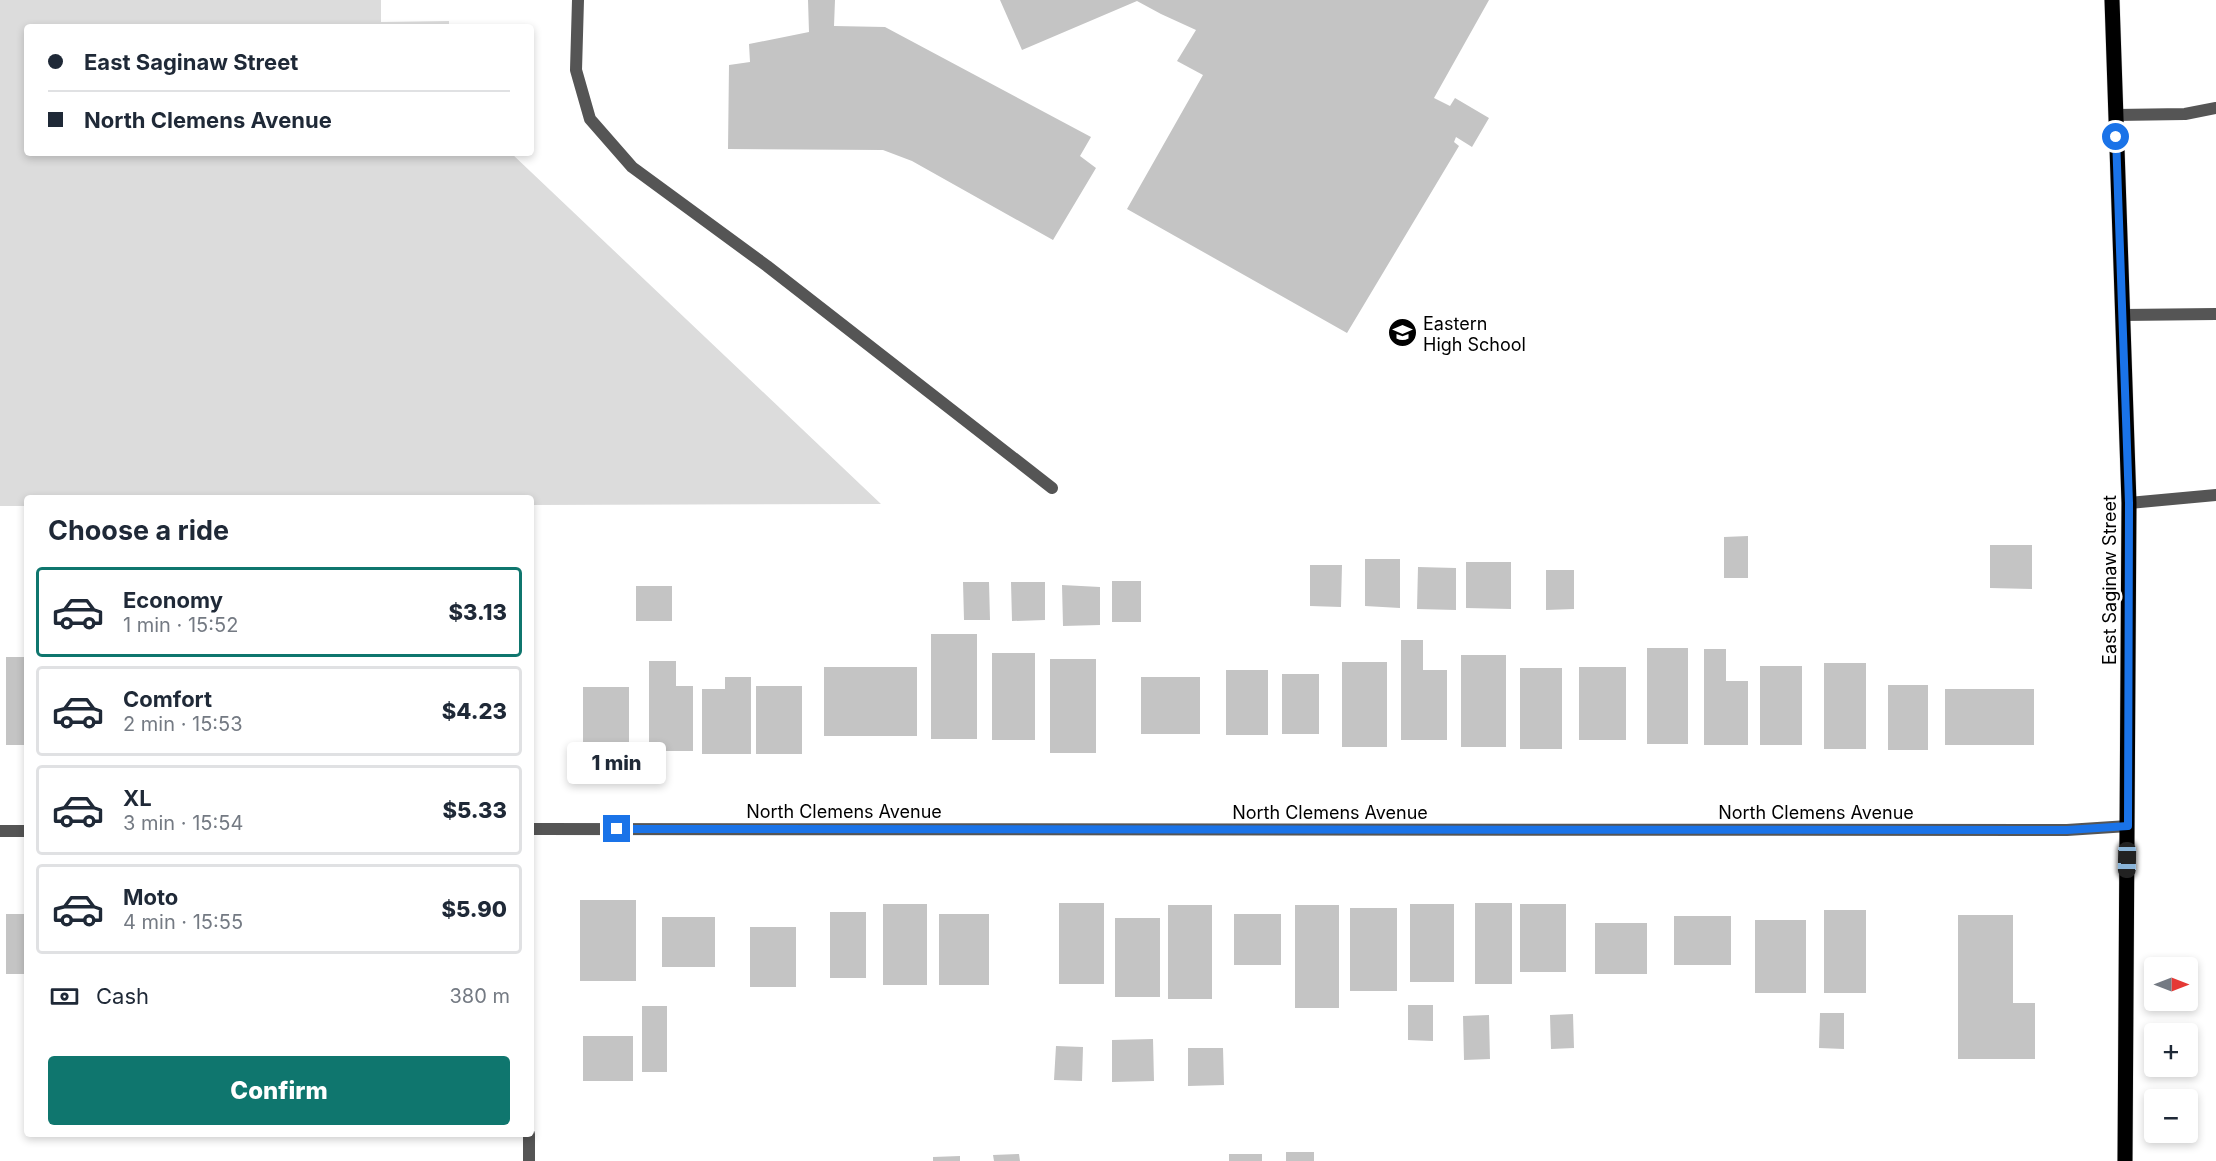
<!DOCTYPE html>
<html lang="en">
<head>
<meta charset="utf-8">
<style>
  :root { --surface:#fff; --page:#f2f2f3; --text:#1f2937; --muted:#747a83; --line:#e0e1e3; --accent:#0f766e }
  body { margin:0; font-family:Inter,sans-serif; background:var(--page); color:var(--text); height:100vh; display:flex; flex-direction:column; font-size:22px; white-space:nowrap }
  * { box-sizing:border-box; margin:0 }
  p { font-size:20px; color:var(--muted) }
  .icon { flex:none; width:33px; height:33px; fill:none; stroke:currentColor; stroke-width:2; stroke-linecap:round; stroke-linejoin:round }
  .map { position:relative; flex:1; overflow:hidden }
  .drawer { position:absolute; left:24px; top:495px; width:510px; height:642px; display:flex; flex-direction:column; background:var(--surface); border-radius:6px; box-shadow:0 3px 9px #0003 }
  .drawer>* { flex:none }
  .top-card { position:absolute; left:24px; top:24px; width:510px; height:132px; border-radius:6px; box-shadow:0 3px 9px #0003; display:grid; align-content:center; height:132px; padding:0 24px; background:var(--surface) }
  .needle { width:39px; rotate:90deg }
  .tools { position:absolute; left:2144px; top:957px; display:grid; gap:12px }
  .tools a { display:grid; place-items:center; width:54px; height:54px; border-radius:6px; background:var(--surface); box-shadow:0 3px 9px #0003; font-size:30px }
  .end { position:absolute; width:27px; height:27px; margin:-14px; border:8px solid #1a73e8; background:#fff; box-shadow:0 0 0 3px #fff }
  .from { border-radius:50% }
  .bubble { position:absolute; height:42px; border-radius:6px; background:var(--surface); box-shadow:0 3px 9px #0003; font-size:20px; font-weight:800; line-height:42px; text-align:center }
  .car { position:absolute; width:18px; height:36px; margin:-18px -9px; border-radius:8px; box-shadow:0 0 4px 2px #0007; background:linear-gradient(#222 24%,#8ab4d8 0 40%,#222 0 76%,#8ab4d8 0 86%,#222 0) }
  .top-card b { display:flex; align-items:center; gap:21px; height:57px; font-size:22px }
  .top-card b+b { border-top:2px solid var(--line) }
  .top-card i { width:15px; height:15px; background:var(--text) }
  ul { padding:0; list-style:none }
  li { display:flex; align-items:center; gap:18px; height:90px; margin:0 12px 9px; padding:0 12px; border:3px solid var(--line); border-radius:6px }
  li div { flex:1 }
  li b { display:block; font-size:22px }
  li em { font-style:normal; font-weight:800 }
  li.on { border-color:var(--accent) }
  li>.icon { width:54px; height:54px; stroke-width:1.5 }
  h2 { padding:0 24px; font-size:27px; line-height:72px }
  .pay { display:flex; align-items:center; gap:15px; height:66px; padding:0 24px; font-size:22px }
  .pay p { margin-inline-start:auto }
  .button { display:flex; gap:12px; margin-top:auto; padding:12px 24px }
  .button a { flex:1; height:69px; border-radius:6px; background:var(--accent); color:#fff; font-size:24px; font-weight:800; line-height:69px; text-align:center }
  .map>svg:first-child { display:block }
  .green { fill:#dcdcdc }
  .building { fill:#c4c4c4 }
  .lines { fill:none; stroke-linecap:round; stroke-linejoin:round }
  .primary-casing { stroke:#dbdbdb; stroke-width:16 }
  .lane { stroke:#555; stroke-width:12 }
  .street { stroke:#555; stroke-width:12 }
  .primary { stroke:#000; stroke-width:15 }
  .route { stroke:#1a73e8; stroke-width:8 }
  .labels { text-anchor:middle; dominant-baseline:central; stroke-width:5; stroke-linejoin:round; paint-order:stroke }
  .poi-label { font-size:18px; fill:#000; stroke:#fff; text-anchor:start }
  .street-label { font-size:18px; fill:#000; stroke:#fff }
</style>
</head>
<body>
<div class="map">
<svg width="2216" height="1161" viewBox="0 0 2216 1161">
  <rect width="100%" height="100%" fill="#fff"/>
  <path class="green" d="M 0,0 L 381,0 L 381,22 L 449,21 L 449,27 L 27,27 L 27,153 L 511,153 L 881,504 L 531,505 L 531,498 L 27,498 L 27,506 L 0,506 Z"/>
  <path class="building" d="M 808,0 L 835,0 L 834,26 L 885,27 L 1091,137 L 1080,156 L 1096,168 L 1053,240 L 912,161 L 883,150 L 728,149 L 729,65 L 750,62 L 749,44 L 809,32 Z
    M 1000,0 L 1489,0 L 1434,98 L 1450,106 L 1455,98 L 1489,118 L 1472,147 L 1456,137 L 1454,142 L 1459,146 L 1347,333 L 1127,209 L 1203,75 L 1177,61 L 1196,30 L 1161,14 L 1137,1 L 1022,50 Z
    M 1748,536 L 1748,578 L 1724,578 L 1724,537 Z
    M 1990,545 L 2032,545 L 2032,589 L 1990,588 Z
    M 1365,559 L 1400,559 L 1400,608 L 1365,606 Z
    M 1466,562 L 1511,562 L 1511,609 L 1466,608 Z
    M 1310,565 L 1342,565 L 1341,607 L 1310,606 Z
    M 1418,567 L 1456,568 L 1456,610 L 1417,609 Z
    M 1546,570 L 1574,570 L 1574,609 L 1546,610 Z
    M 1112,581 L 1141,581 L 1141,622 L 1112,622 Z
    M 963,582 L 989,582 L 990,620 L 964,620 Z
    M 1011,582 L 1045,582 L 1045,620 L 1012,621 Z
    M 1062,585 L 1100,587 L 1100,625 L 1063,626 Z
    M 636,586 L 672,586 L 672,621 L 636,621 Z
    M 931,634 L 977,634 L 977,739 L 931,739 Z
    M 1401,640 L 1423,640 L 1423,670 L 1447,670 L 1447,740 L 1401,740 Z
    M 1647,648 L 1688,648 L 1688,744 L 1647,744 Z
    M 1704,649 L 1726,649 L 1726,681 L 1748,681 L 1748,745 L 1704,745 Z
    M 992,653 L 1035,653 L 1035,740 L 992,740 Z
    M 1461,655 L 1506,655 L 1506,747 L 1461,747 Z
    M 6,657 L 27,657 L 27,745 L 6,745 Z
    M 1050,659 L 1096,659 L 1096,753 L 1050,753 Z
    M 649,661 L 676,661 L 676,686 L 693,686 L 693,751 L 649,751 Z
    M 1342,662 L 1387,662 L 1387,747 L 1342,747 Z
    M 1824,663 L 1866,663 L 1866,749 L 1824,749 Z
    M 1760,666 L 1802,666 L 1802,745 L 1760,745 Z
    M 824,667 L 917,667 L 917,736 L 824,736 Z
    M 1579,667 L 1626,667 L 1626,740 L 1579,740 Z
    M 1520,668 L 1562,668 L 1562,749 L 1520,749 Z
    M 1226,670 L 1268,670 L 1268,735 L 1226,735 Z
    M 1282,674 L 1319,674 L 1319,734 L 1282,734 Z
    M 725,677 L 751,677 L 751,754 L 702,754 L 702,689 L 725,689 Z
    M 1141,677 L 1200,677 L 1200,734 L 1141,734 Z
    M 1888,685 L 1928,685 L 1928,750 L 1888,750 Z
    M 756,686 L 802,686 L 802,754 L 756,754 Z
    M 583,687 L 629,687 L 629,748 L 583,748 Z
    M 1945,689 L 2034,689 L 2034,745 L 1945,745 Z
    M 580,900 L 636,900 L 636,981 L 580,981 Z
    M 1059,903 L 1104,903 L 1104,984 L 1059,984 Z
    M 1475,903 L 1512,903 L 1512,984 L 1475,984 Z
    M 883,904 L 927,904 L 927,985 L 883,985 Z
    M 1410,904 L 1454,904 L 1454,982 L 1410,982 Z
    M 1520,904 L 1566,904 L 1566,972 L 1520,972 Z
    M 1168,905 L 1212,905 L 1212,999 L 1168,999 Z
    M 1295,905 L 1339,905 L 1339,1008 L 1295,1008 Z
    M 1350,908 L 1397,908 L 1397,991 L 1350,991 Z
    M 1824,910 L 1866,910 L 1866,993 L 1824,993 Z
    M 830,912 L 866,912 L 866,978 L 830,978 Z
    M 6,914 L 27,914 L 27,974 L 6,974 Z
    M 939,914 L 989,914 L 989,985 L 939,985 Z
    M 1234,914 L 1281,914 L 1281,965 L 1234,965 Z
    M 1958,915 L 2013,915 L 2013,1003 L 2035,1003 L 2035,1059 L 1958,1059 Z
    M 1674,916 L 1731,916 L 1731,965 L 1674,965 Z
    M 662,917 L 715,917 L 715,967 L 662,967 Z
    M 1115,918 L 1160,918 L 1160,997 L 1115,997 Z
    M 1755,920 L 1806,920 L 1806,993 L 1755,993 Z
    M 1595,923 L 1647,923 L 1647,974 L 1595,974 Z
    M 750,927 L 796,927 L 796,987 L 750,987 Z
    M 1408,1005 L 1433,1005 L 1433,1041 L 1408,1040 Z
    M 642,1006 L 667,1006 L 667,1072 L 642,1072 Z
    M 1820,1013 L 1844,1013 L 1844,1049 L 1819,1048 Z
    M 1573,1014 L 1574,1048 L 1551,1049 L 1550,1015 Z
    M 1489,1015 L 1490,1059 L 1464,1060 L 1463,1016 Z
    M 583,1036 L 633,1036 L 633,1081 L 583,1081 Z
    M 1153,1039 L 1154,1081 L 1112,1082 L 1112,1040 Z
    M 1056,1046 L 1083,1047 L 1082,1081 L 1054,1080 Z
    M 1188,1048 L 1223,1048 L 1224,1085 L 1188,1086 Z
    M 1286,1152 L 1314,1152 L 1314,1161 L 1286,1161 Z
    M 1019,1154 L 1020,1161 L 994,1161 L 993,1155 Z
    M 1229,1154 L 1262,1154 L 1262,1161 L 1229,1161 Z
    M 960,1156 L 960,1161 L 933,1161 L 933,1157 Z"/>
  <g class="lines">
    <defs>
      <path id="primary" d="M 2112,0 L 2129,503 L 2125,1161"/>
    </defs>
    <use href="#primary" class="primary-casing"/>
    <path class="lane" d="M 578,0 L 576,70 L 590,119 L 632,167 L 767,266 L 1052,488
      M 2116,115 L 2185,114 L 2216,108
      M 2122,315 L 2216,314
      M 2129,503 L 2216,495"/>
    <path class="street" d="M 531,829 L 2067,830 L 2128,826
      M 0,831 L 27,831
      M 529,1134 L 529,1161"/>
    <use href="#primary" class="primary"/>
  </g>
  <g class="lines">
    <path class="route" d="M 617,829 L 2067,830 L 2128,826 L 2129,503 L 2116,137"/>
  </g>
  <defs>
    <symbol id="school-disc" viewBox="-11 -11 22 22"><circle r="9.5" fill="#000" stroke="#fff"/><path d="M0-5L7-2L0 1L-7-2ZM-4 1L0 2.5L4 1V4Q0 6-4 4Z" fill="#fff"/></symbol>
  </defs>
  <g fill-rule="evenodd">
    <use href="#school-disc" x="1386" y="316" width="33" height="33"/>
  </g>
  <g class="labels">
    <g class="poi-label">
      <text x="1423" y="323">Eastern<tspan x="1423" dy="21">High School</tspan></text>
    </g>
    <g class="street-label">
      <text transform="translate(2109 580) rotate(-90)">East Saginaw Street</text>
      <text x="844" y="811">North Clemens Avenue</text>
      <text x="1330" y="812">North Clemens Avenue</text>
      <text x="1816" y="812">North Clemens Avenue</text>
    </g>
  </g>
</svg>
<div class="tools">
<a><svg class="needle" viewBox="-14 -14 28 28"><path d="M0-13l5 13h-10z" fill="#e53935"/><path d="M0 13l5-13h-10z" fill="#747a83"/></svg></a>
<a>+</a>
<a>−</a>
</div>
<i class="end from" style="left:2116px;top:137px"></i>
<i class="end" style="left:617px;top:829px"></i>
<div class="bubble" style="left:567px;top:742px;width:99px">1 min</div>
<i class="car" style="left:2127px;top:860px;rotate:181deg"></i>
<div class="top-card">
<b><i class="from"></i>East Saginaw Street</b>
<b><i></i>North Clemens Avenue</b>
</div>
<section class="drawer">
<h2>Choose a ride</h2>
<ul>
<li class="on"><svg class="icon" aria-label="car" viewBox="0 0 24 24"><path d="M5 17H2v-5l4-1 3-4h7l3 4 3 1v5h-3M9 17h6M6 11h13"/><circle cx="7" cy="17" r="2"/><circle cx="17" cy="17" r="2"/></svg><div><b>Economy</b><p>1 min · 15:52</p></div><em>$3.13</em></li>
<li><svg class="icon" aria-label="car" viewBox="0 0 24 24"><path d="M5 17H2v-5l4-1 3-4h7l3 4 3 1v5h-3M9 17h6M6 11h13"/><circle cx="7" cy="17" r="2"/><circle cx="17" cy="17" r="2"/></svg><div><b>Comfort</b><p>2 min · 15:53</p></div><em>$4.23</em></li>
<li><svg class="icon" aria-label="car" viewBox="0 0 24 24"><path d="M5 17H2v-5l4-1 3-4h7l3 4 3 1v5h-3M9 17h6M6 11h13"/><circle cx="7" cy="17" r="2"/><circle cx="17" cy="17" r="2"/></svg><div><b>XL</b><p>3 min · 15:54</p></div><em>$5.33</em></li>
<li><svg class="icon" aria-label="car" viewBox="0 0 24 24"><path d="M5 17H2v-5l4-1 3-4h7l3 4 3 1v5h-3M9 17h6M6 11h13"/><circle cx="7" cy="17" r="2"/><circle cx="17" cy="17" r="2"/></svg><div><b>Moto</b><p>4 min · 15:55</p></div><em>$5.90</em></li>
</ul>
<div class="pay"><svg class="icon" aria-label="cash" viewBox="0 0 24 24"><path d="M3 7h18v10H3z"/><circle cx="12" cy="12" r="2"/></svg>Cash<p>380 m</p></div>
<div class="button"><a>Confirm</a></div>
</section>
</div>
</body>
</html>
